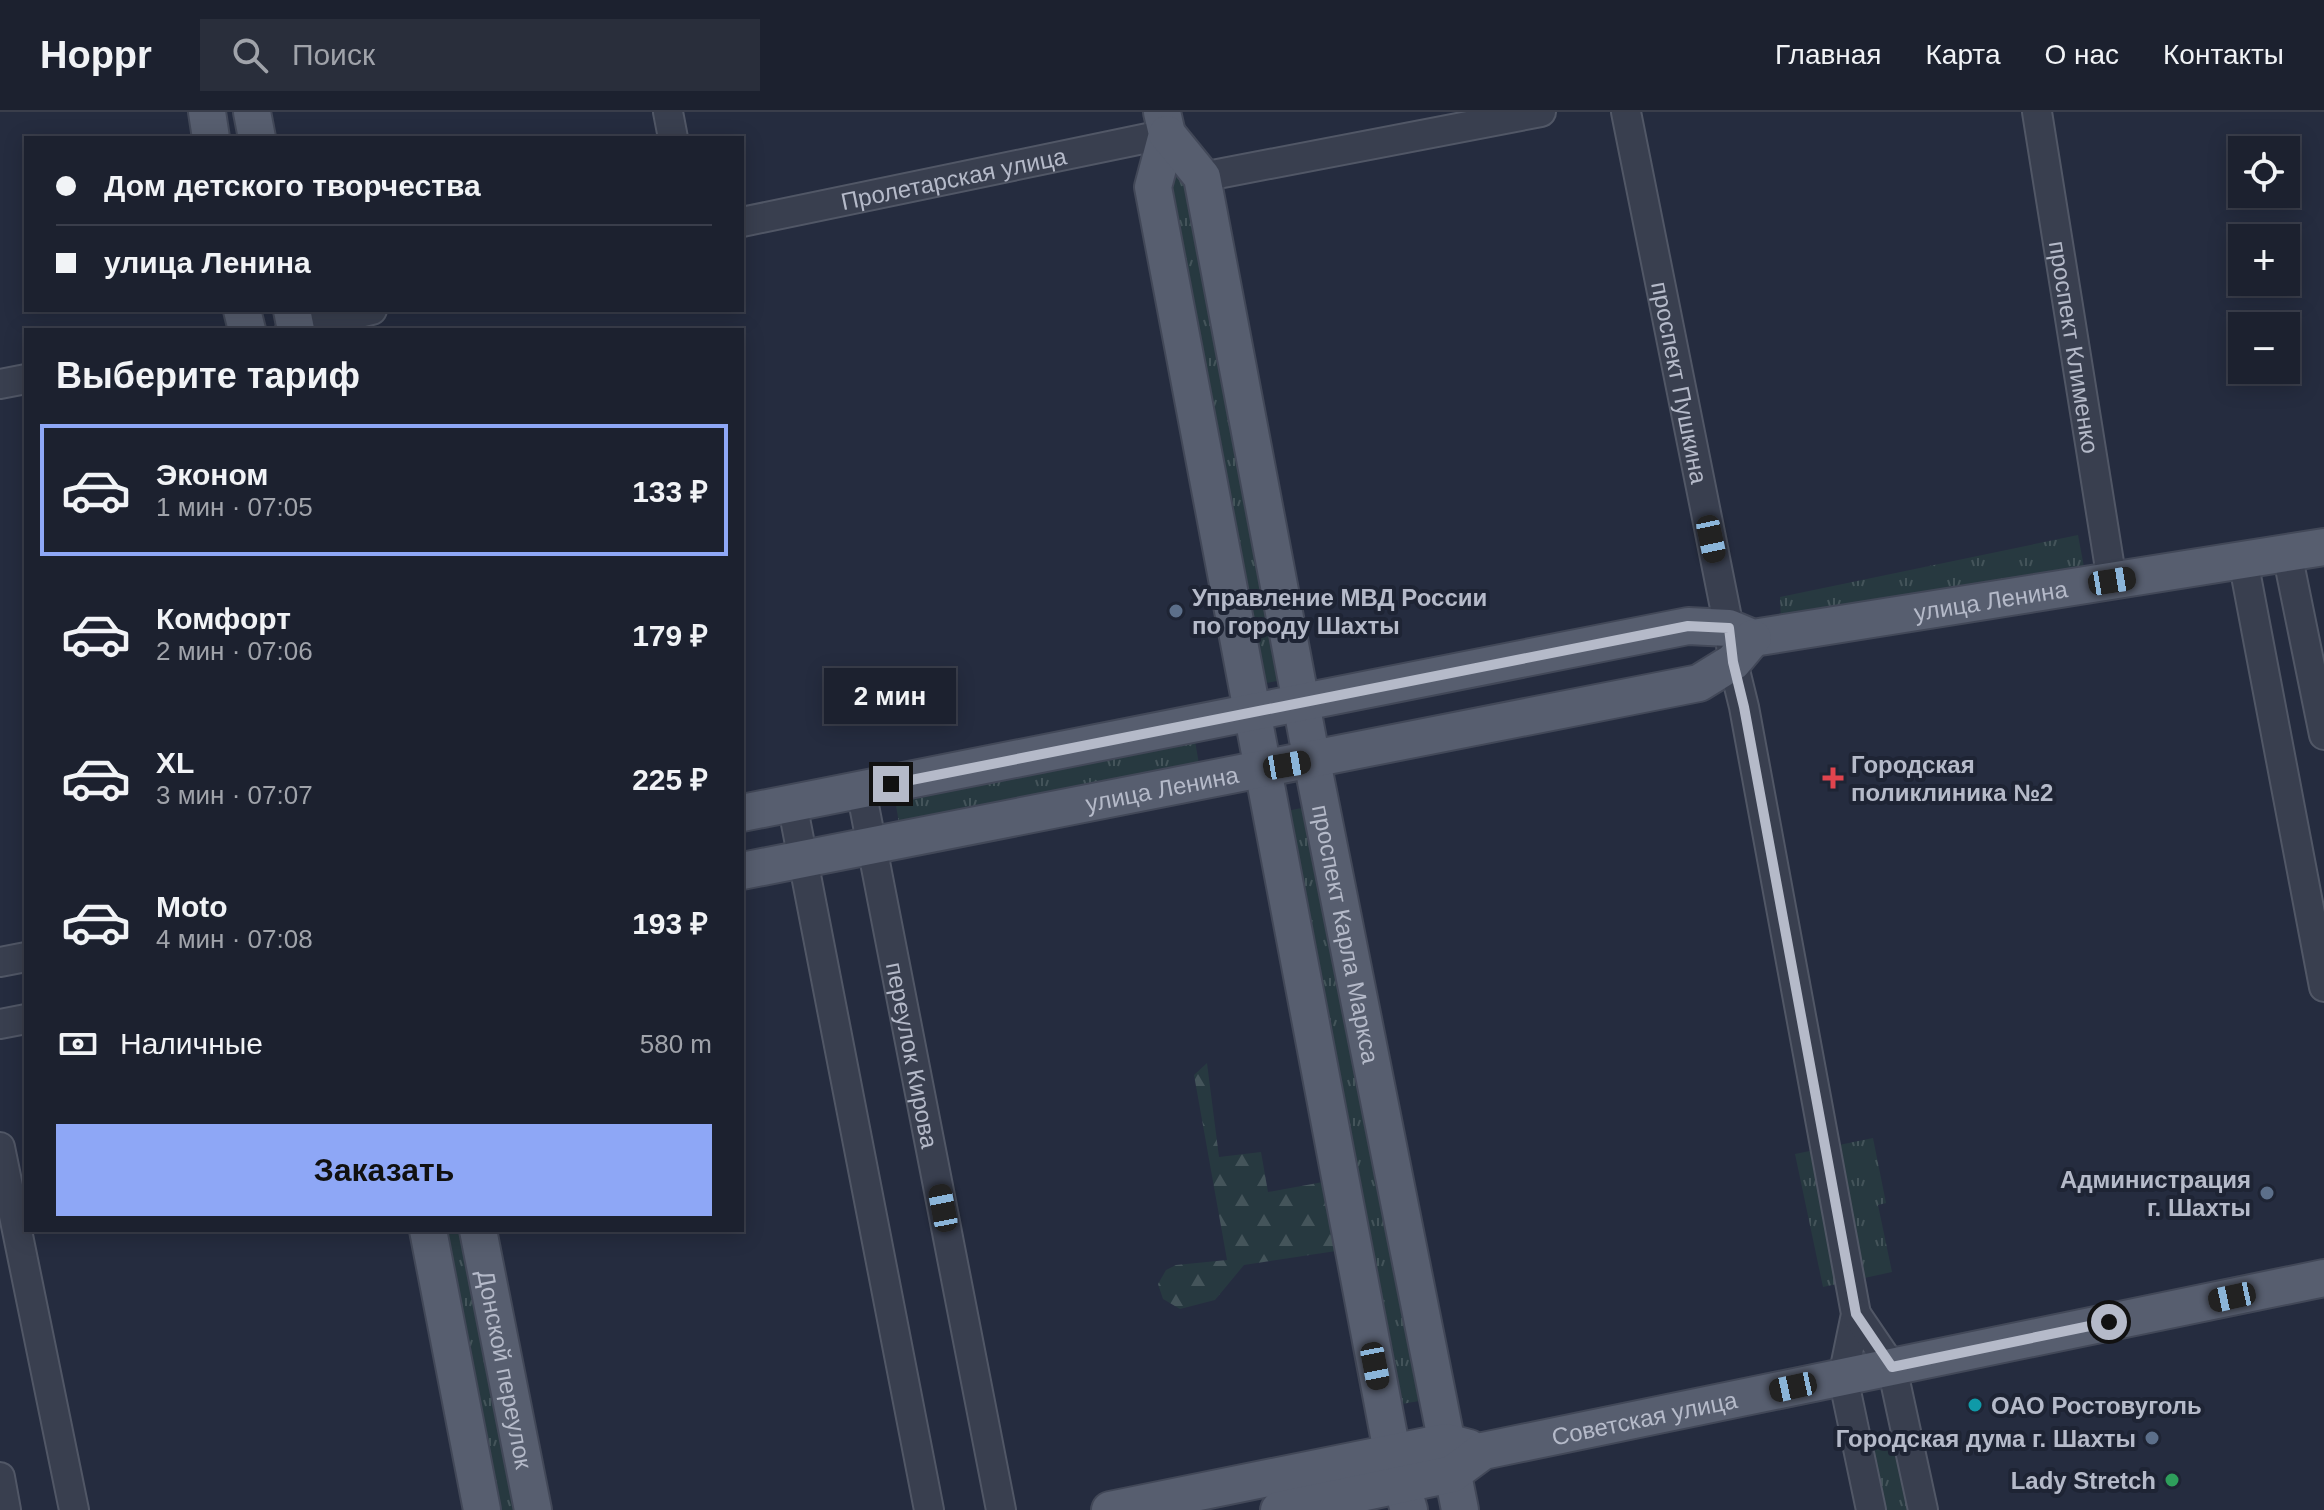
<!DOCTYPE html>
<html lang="ru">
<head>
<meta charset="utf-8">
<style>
  :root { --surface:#1c212f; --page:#292e3b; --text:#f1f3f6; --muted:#a0a3aa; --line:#3a3e4b; --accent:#8ea7f6 }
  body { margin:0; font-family:Arial,sans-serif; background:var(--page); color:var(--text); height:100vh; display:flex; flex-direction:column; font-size:30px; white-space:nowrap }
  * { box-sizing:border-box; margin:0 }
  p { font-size:26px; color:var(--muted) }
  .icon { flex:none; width:44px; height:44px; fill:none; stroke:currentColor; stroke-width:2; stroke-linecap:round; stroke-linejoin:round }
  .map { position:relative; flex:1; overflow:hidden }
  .drawer { position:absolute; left:24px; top:216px; width:720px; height:904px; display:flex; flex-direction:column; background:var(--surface); border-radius:0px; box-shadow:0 4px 20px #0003,0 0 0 2px var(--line) }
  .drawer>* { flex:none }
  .banner { position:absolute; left:24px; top:24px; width:720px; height:176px; border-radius:0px; box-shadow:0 4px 20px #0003,0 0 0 2px var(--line); display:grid; align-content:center; height:176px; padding:0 32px; background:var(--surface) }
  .fabs { position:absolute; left:2228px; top:24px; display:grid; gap:16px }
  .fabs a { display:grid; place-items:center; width:72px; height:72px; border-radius:0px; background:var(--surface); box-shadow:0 4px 20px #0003,0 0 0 2px var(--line); font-size:40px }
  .end { position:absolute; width:36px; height:36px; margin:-18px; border:10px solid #b5bac9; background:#111; box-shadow:0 0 0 4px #111 }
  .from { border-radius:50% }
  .bubble { position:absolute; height:56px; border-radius:0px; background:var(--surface); box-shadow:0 4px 20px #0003,0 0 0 2px var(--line); font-size:26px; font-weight:700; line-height:56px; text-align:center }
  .car { position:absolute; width:24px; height:48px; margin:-24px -12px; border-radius:10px; box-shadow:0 0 6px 2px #0007; background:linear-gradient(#222 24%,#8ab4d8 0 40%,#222 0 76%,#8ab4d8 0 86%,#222 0) }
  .banner b { display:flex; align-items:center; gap:28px; height:76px; font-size:30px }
  .banner b+b { border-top:2px solid var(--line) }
  .banner i { width:20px; height:20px; background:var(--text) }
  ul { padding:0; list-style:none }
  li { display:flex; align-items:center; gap:24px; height:132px; margin:0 16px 12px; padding:0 16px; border:4px solid transparent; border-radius:0px }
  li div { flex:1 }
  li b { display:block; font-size:30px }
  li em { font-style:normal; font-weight:700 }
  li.on { border-color:var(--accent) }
  li>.icon { width:72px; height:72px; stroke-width:1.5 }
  h2 { padding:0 32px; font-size:36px; line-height:96px }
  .pay { display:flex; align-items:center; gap:20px; height:88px; padding:0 32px; font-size:30px }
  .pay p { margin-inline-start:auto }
  .button { display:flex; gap:16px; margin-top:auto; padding:16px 32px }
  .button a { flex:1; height:92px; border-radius:0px; background:var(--accent); color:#111; font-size:32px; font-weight:700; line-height:92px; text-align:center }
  header { display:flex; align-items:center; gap:48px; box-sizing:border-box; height:112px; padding:0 40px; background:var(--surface); border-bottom:2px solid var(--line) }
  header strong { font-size:38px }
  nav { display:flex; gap:44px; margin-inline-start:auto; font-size:28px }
  .search { width:560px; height:72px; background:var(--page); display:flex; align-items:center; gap:20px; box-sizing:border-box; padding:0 28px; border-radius:0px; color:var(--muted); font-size:30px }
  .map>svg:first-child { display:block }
  .forest { fill:url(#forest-firs) }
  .park { fill:url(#park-tufts) }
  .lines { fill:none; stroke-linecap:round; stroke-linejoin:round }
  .minor-casing { stroke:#515766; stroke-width:32 }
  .major-casing { stroke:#424858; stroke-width:40 }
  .minor { stroke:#393f4f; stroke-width:28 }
  .major { stroke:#575e6f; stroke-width:36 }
  .route { stroke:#b5bac9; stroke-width:10 }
  .service-dot { fill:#5c6f8a; stroke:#1e2434; stroke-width:3 }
  .health-dot { fill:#e0444e; stroke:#1e2434; stroke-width:3 }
  .culture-dot { fill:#0f9aa8; stroke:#1e2434; stroke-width:3 }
  .leisure-dot { fill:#2e9e5b; stroke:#1e2434; stroke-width:3 }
  .labels { text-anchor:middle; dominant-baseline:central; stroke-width:8; stroke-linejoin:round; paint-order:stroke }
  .street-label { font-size:24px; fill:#b5bac9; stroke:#1e2434 }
  .poi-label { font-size:24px; font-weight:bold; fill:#b5bac9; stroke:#1e2434; text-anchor:start }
</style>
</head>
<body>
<header>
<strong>Hoppr</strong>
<div class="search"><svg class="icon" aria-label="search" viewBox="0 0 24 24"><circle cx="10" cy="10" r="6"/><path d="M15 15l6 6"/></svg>Поиск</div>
<nav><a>Главная</a><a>Карта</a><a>О нас</a><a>Контакты</a></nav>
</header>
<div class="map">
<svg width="2324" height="1398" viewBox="0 0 2324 1398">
  <defs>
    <pattern id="forest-firs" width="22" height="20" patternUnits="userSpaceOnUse" patternTransform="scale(2)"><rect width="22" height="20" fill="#273940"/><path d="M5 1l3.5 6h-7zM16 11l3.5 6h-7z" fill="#44545a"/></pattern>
    <pattern id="park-tufts" width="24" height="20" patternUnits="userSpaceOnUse" patternTransform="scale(2)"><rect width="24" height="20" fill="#273940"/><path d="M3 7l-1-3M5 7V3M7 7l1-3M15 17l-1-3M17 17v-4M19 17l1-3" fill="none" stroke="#44545a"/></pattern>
  </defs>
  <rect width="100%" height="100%" fill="#252c3f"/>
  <path class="forest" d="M 1207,951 L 1219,1045 L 1261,1040 L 1268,1080 L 1323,1070 L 1336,1139 L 1244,1153 L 1215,1188 L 1180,1197 L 1163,1187 L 1158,1172 L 1166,1158 L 1176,1153 L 1227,1148 L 1194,963 Z"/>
  <path class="park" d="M 1170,34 L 1198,68 L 1289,567 L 1255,573 L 1160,75 Z
    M 2078,423 L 2084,455 L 1781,510 L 1780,485 Z
    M 1194,623 L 1199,652 L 899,711 L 894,682 Z
    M 1311,694 L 1425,1288 L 1396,1293 L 1282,700 Z
    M 1873,1026 L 1886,1091 L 1878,1093 L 1892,1160 L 1823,1175 L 1795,1042 Z
    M 440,1118 L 469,1118 L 524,1398 L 497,1398 Z
    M 1901,1317 L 1919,1398 L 1876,1398 L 1859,1327 Z"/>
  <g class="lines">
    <defs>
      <g id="minor">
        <path d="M 668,0 L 673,26"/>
        <path id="s1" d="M 1626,0 L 1729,516 L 1733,550 L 1744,595 L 1856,1202 L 1843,1265 L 1871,1398"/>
        <path id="s2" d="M 2037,0 L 2112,469"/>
        <path d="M 1202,65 L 1541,0"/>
        <path id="s3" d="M 742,110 L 1167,22"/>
        <path d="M 290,218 L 372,198"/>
        <path d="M 0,272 L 26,267"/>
        <path d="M 2287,441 L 2324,623"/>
        <path d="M 2243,448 L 2324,875"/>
        <path id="s4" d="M 861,678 L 1001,1398"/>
        <path d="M 792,691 L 929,1398"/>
        <path d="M 0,850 L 26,845"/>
        <path d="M 0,912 L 26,907"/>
        <path d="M 0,1035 L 74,1398"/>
        <path d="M 1856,1202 L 1892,1255 L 1923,1398"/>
        <path d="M 0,1365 L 6,1398"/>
      </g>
      <g id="major">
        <path d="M 207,0 L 211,26"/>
        <path d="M 252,0 L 257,26"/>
        <path d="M 1162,0 L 1167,22 L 1153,75 L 1392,1340 L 1409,1398"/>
        <path id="s5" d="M 1167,22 L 1202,65 L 1312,649 L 1460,1398"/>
        <path d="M 242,198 L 247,218"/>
        <path d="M 292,198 L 296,218"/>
        <path id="s6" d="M 742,701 L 1688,514 L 1729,516 L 1753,526 L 2324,435"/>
        <path id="s7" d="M 742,759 L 1699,571 L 1733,550 L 1753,526"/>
        <path d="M 428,1118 L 482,1398"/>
        <path id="s8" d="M 478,1118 L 533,1398"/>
        <path d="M 1110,1398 L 1446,1330 L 1469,1336"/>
        <path id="s9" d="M 1279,1398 L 1452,1362 L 1483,1339 L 2324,1166"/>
      </g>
    </defs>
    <use href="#minor" class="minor-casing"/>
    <use href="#major" class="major-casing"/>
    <use href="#minor" class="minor"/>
    <use href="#major" class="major"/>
  </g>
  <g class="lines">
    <path class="route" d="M 891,672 L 1688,514 L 1729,516 L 1733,550 L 1744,595 L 1856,1202 L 1892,1255 L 2109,1210"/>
  </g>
  <g class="service-dot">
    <circle cx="1176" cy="499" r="8"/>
    <circle cx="2267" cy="1081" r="8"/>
    <circle cx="2152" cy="1326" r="8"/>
  </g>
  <path class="health-dot" d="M1829 654h8v8h8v8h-8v8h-8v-8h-8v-8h8z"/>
  <circle class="culture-dot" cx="1975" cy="1293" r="8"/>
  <circle class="leisure-dot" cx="2172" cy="1368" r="8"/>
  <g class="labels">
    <g class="street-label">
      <text stroke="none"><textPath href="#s3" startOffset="216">Пролетарская улица</textPath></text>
      <text stroke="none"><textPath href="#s2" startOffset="238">проспект Клименко</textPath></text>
      <text stroke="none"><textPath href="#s1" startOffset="276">проспект Пушкина</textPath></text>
      <text stroke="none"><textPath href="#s6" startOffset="1272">улица Ленина</textPath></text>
      <text stroke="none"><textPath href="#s7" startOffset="428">улица Ленина</textPath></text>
      <text stroke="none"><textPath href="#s5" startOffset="826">проспект Карла Маркса</textPath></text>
      <text stroke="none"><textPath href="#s4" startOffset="270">переулок Кирова</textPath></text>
      <text stroke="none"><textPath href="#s8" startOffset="142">Донской переулок</textPath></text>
      <text stroke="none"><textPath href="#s9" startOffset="380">Советская улица</textPath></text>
    </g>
    <g class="poi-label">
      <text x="1192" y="485">Управление МВД России<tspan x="1192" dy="28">по городу Шахты</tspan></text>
      <text x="1851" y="652">Городская<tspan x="1851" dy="28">поликлиника №2</tspan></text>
      <text x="2251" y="1067" text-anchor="end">Администрация<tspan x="2251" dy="28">г. Шахты</tspan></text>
      <text x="1991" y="1293">ОАО Ростовуголь</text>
      <text x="2136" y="1326" text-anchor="end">Городская дума г. Шахты</text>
      <text x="2156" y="1368" text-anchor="end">Lady Stretch</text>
    </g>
  </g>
</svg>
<div class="fabs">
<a><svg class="icon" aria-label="locate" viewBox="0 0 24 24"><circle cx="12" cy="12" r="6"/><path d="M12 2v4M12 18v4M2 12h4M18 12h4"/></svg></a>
<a>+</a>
<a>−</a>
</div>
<i class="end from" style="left:2109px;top:1210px"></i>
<i class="end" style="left:891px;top:672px"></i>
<div class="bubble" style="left:824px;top:556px;width:132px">2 мин</div>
<i class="car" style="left:1711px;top:427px;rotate:168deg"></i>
<i class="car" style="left:2112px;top:469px;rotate:81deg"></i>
<i class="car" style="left:1287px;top:653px;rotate:80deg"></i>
<i class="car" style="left:943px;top:1096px;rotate:349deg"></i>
<i class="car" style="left:2232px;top:1185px;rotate:258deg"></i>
<i class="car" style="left:1375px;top:1254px;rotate:169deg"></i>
<i class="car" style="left:1793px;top:1275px;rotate:258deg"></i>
<div class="banner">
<b><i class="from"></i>Дом детского творчества</b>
<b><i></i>улица Ленина</b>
</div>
<section class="drawer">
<h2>Выберите тариф</h2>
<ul>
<li class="on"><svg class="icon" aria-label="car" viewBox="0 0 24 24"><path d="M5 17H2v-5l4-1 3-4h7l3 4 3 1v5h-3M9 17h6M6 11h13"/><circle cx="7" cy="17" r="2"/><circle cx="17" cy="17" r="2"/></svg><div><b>Эконом</b><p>1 мин · 07:05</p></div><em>133 ₽</em></li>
<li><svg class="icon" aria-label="car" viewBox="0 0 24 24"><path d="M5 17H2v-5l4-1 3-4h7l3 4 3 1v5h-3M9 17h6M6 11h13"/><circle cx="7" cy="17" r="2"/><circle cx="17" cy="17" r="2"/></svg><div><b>Комфорт</b><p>2 мин · 07:06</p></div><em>179 ₽</em></li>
<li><svg class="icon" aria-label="car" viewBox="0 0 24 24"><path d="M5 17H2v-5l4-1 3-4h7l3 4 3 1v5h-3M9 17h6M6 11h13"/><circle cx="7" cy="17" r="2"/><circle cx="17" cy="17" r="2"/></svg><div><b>XL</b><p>3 мин · 07:07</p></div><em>225 ₽</em></li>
<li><svg class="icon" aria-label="car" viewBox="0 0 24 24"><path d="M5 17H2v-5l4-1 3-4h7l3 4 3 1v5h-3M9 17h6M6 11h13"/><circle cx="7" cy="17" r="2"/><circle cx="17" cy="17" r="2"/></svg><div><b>Moto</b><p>4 мин · 07:08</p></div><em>193 ₽</em></li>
</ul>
<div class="pay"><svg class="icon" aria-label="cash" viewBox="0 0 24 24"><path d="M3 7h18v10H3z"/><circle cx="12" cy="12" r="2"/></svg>Наличные<p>580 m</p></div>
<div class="button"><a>Заказать</a></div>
</section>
</div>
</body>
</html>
